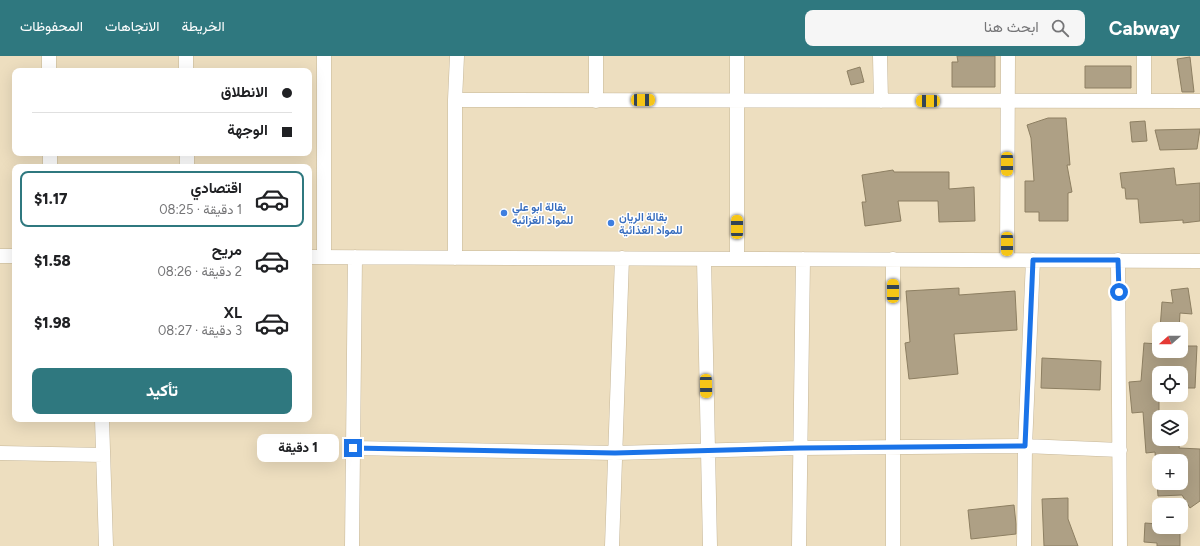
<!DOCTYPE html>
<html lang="ar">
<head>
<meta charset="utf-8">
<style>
  :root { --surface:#fff; --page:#f6f6f6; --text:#202124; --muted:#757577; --line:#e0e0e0; --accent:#2f787f }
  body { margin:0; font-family:Figtree,Vazirmatn,sans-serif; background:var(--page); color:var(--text); direction:rtl; height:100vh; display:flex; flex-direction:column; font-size:15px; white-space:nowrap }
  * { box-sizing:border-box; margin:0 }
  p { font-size:13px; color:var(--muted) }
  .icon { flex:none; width:22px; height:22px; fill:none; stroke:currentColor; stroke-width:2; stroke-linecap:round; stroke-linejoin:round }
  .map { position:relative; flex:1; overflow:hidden; direction:ltr }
  .sheet { position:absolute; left:12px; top:108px; width:300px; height:258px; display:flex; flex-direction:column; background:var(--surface); border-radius:8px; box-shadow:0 4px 16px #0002; direction:rtl }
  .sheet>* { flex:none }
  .hud { position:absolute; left:12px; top:12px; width:300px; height:88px; border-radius:8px; box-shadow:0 4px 16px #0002; direction:rtl; display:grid; align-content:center; height:88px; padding:0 20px; background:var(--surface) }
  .needle { width:26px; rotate:249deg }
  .buttons { position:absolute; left:1152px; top:266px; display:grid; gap:8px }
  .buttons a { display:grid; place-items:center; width:36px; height:36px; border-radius:8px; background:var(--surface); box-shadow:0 4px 16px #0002; font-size:20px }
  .end { position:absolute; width:18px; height:18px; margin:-9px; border:5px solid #1a73e8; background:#fff; box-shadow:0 0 0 2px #fff }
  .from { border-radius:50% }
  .bubble { position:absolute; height:28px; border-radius:8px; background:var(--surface); box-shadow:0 4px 16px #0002; font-size:13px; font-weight:800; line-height:28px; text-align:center; direction:rtl }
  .car { position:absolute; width:12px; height:24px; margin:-12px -6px; border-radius:5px; box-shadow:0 0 3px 1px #0007; background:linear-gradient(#f5c518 24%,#345 0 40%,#f5c518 0 76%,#345 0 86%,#f5c518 0) }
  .hud b { display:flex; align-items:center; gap:14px; height:38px; font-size:15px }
  .hud b+b { border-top:1px solid var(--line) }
  .hud i { width:10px; height:10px; background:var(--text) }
  ul { padding:7px 0 0; list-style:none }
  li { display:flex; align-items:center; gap:12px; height:56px; margin:0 8px 6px; padding:0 12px; border:2px solid transparent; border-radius:8px }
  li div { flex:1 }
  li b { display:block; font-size:15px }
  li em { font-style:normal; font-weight:800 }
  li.on { border-color:var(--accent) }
  li>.icon { width:36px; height:36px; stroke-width:1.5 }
  .action { display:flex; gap:8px; margin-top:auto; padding:8px 20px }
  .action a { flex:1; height:46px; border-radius:8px; background:var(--accent); color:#fff; font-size:16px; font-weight:800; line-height:46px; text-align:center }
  header { display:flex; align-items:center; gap:24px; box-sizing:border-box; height:56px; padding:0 20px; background:var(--accent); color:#fff }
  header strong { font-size:19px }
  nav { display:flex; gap:22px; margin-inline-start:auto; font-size:14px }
  .search { width:280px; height:36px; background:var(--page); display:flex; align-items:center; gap:10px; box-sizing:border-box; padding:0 14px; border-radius:8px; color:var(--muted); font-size:15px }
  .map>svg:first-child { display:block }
  .building { fill:#aea085; stroke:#8d7f62; fill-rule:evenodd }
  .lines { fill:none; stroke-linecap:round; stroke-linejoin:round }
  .street-casing { stroke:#c6b799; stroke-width:15 }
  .street { stroke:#fff; stroke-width:14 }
  .route { stroke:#1a73e8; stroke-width:5 }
  .shop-dot { fill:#3f7fe0; stroke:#fff; stroke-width:1.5 }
  .labels { text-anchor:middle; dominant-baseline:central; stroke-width:3; stroke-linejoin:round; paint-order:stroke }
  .shop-label { font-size:11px; font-weight:bold; fill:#366cbe; stroke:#fff; text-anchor:start }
</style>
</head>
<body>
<header>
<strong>Cabway</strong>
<div class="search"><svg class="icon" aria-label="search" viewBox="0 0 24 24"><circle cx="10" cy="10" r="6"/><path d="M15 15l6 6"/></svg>ابحث هنا</div>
<nav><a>الخريطة</a><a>الاتجاهات</a><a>المحفوظات</a></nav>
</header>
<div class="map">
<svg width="1200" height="490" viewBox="0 0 1200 490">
  <rect width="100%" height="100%" fill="#eddebf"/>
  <path class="building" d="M 957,0 L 995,0 L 995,31 L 952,31 L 952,6 L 958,6 Z
    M 1190,1 L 1194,36 L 1182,36 L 1177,3 Z
    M 1085,10 L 1131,10 L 1131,32 L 1085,32 Z
    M 860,11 L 864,26 L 851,29 L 847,15 Z
    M 1048,62 L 1066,62 L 1070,109 L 1067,109 L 1072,136 L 1068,137 L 1068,165 L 1039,165 L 1039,156 L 1025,156 L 1025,125 L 1034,125 L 1031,82 L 1027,69 Z
    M 1145,65 L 1147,85 L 1132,86 L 1130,66 Z
    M 1200,73 L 1197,93 L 1160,94 L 1155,74 Z
    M 1174,112 L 1176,129 L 1200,127 L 1200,165 L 1183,167 L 1183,164 L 1140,167 L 1138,143 L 1126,143 L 1125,132 L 1122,132 L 1120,117 Z
    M 893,114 L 894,116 L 949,116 L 949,133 L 974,131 L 975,165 L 939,166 L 938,145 L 898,145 L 901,165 L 865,170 L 862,146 L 866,146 L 862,119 Z
    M 959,232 L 959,239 L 1015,235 L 1017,274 L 954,278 L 958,318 L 909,323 L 905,287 L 910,286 L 906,235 Z
    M 1188,232 L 1192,258 L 1180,257 L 1179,273 L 1160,273 L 1162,246 L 1173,247 L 1171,234 Z
    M 1159,286 L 1159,295 L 1181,295 L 1181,290 L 1197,290 L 1195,332 L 1181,332 L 1181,317 L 1159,317 L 1159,383 L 1180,383 L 1179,392 L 1200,393 L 1200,445 L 1190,452 L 1182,439 L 1158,440 L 1155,396 L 1146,397 L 1143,356 L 1132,357 L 1129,326 L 1141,325 L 1144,287 L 1159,288 ZM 1159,405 L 1181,405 L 1181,427 L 1159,427 Z
    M 1042,302 L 1101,305 L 1100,334 L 1041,332 Z
    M 1068,442 L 1068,463 L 1078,490 L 1044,490 L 1042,443 Z
    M 1014,449 L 1016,468 L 1016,478 L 971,483 L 968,454 Z
    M 1145,467 L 1159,468 L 1159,471 L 1180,471 L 1180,490 L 1157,490 L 1157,487 L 1144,486 Z"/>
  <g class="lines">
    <defs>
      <path id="street" d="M 49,0 L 49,15
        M 186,0 L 186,15
        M 880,0 L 881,45
        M 1144,0 L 1144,45
        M 455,44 L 1200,45
        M 596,45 L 596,0
        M 50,97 L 50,111
        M 187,97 L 187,111
        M 0,200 L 15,200
        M 309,201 L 1200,205
        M 324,201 L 324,0
        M 455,202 L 455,44 L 457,0
        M 704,203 L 710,490
        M 737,203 L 737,0
        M 893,203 L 893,490
        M 1007,204 L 1008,0
        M 1118,204 L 1120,490
        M 102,363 L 106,490
        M 353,392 L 615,397 L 800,392 L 1025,390 L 1120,394
        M 0,397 L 103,399
        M 352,490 L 355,201
        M 612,490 L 622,202
        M 799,490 L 803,203
        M 1024,490 L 1025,390 L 1033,204"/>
    </defs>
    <use href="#street" class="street-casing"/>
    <use href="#street" class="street"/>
  </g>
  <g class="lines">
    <path class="route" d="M 353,392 L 615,397 L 800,392 L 1025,390 L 1033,204 L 1118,204 L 1119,236"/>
  </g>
  <g class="shop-dot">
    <circle cx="504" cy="157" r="4"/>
    <circle cx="611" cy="167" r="4"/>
  </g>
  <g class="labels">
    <g class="shop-label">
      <text x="512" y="151">بقالة ابو علي<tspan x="512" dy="13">للمواد الغزائيه</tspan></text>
      <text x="619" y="161">بقالة الريان<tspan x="619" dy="13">للمواد الغذائية</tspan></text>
    </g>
  </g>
</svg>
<div class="buttons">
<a><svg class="needle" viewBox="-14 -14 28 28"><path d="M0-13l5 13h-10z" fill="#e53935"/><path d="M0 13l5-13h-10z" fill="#757577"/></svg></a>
<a><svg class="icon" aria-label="locate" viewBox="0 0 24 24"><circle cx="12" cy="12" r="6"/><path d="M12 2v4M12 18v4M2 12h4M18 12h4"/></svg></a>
<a><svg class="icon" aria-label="layers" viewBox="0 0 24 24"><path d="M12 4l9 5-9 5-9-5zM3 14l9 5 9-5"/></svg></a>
<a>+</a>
<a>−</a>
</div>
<i class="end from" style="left:1119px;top:236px"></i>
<i class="end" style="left:353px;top:392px"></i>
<div class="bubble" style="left:257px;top:378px;width:82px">1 دقيقة</div>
<i class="car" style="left:643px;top:44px;rotate:90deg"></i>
<i class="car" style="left:928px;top:45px;rotate:270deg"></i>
<i class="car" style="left:1007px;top:108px;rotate:180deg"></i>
<i class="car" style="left:737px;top:171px;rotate:0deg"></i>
<i class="car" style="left:1007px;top:188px;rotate:180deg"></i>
<i class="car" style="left:893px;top:235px;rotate:0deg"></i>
<i class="car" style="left:706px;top:330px;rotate:179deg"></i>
<div class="hud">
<b><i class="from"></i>الانطلاق</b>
<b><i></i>الوجهة</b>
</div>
<section class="sheet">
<ul>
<li class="on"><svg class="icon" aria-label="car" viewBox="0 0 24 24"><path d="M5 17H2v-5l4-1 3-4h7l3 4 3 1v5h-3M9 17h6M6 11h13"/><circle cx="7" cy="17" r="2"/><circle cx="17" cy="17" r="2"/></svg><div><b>اقتصادي</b><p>1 دقيقة · 08:25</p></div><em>$1.17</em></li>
<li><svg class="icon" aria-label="car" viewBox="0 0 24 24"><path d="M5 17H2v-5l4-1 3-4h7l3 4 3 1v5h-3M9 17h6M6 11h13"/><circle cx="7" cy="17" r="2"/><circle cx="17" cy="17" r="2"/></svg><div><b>مريح</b><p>2 دقيقة · 08:26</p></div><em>$1.58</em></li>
<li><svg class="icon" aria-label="car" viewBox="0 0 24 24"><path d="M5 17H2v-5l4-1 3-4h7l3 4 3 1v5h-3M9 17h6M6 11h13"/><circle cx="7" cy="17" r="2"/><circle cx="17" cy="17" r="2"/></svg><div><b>XL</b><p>3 دقيقة · 08:27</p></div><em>$1.98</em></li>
</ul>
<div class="action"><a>تأكيد</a></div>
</section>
</div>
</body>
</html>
